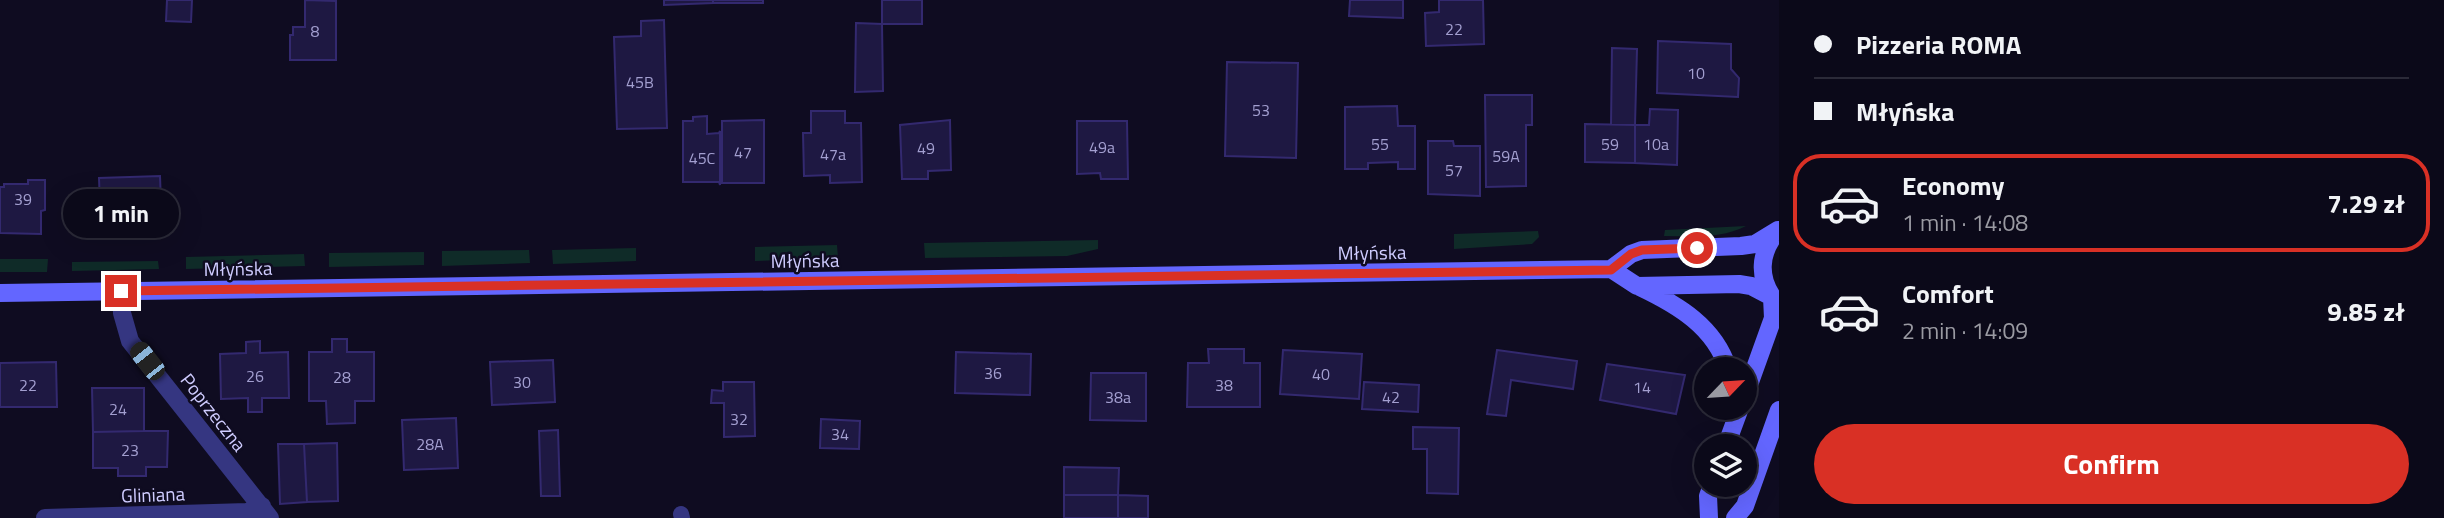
<!DOCTYPE html>
<html lang="en">
<head>
<meta charset="utf-8">
<style>
  :root { --surface:#0b0919; --page:#141222; --text:#f1f3f6; --muted:#9a9aa2; --line:#2b2a38; --accent:#d93025 }
  body { margin:0; font-family:"Titillium Web",sans-serif; background:var(--page); color:var(--text); height:100vh; display:flex; flex-direction:column; font-size:26px; white-space:nowrap }
  * { box-sizing:border-box; margin:0 }
  p { font-size:23px; color:var(--muted) }
  .icon { flex:none; width:38px; height:38px; fill:none; stroke:currentColor; stroke-width:2; stroke-linecap:round; stroke-linejoin:round }
  .map { position:relative; flex:1; overflow:hidden }
  .side { display:flex; flex-direction:column; background:var(--surface); width:665px }
  .side>* { flex:none }
  .guide { display:grid; align-content:center; height:154px; padding:0 35px; background:var(--surface) }
  .needle { width:46px; rotate:65deg }
  .controls { position:absolute; left:1694px; top:357px; display:grid; gap:14px }
  .controls a { display:grid; place-items:center; width:63px; height:63px; border-radius:50%; background:var(--surface); box-shadow:0 7px 28px #0002,0 0 0 2px var(--line); font-size:35px }
  .end { position:absolute; width:32px; height:32px; margin:-16px; border:9px solid #d93025; background:#fff; box-shadow:0 0 0 4px #fff }
  .from { border-radius:50% }
  .bubble { position:absolute; height:49px; border-radius:24px; background:var(--surface); box-shadow:0 7px 28px #0002,0 0 0 2px var(--line); font-size:23px; font-weight:700; line-height:49px; text-align:center }
  .car { position:absolute; width:21px; height:42px; margin:-21px -10px; border-radius:9px; box-shadow:0 0 5px 2px #0007; background:linear-gradient(#222 24%,#8ab4d8 0 40%,#222 0 76%,#8ab4d8 0 86%,#222 0) }
  .guide b { display:flex; align-items:center; gap:24px; height:66px; font-size:26px }
  .guide b+b { border-top:2px solid var(--line) }
  .guide i { width:18px; height:18px; background:var(--text) }
  ul { padding:0; list-style:none }
  li { display:flex; align-items:center; gap:21px; height:98px; margin:0 14px 10px; padding:0 21px; border:4px solid transparent; border-radius:28px }
  li div { flex:1 }
  li b { display:block; font-size:26px }
  li em { font-style:normal; font-weight:700 }
  li.selected { border-color:var(--accent) }
  li>.icon { width:63px; height:63px; stroke-width:1.5 }
  .button { display:flex; gap:14px; margin-top:auto; padding:14px 35px }
  .button a { flex:1; height:80px; border-radius:42px; background:var(--accent); color:#fff; font-size:28px; font-weight:700; line-height:80px; text-align:center }
  main { display:flex; flex:1; min-height:0 }
  .map>svg:first-child { display:block }
  .green { fill:#0f2b28 }
  .building { fill:#1e1842; stroke:#33296f; stroke-width:2 }
  .lines { fill:none; stroke-linecap:round; stroke-linejoin:round }
  .lane { stroke:#353681; stroke-width:16 }
  .street { stroke:#353681; stroke-width:18 }
  .secondary { stroke:#6366ff; stroke-width:18 }
  .route { stroke:#d93025; stroke-width:9 }
  .labels { text-anchor:middle; dominant-baseline:central; stroke-width:5; stroke-linejoin:round; paint-order:stroke }
  .number-label { font-size:16px; fill:#a39fd0 }
  .street-label { font-size:19px; fill:#cfccff; stroke:#0f0c21 }
</style>
</head>
<body>
<main>
<div class="map">
<svg width="1779" height="518" viewBox="0 0 1779 518">
  <rect width="100%" height="100%" fill="#0f0c21"/>
  <path class="green" d="M 1746,226 C 1721,239 1692,236 1664,236 L 1665,230 Z
    M 1538,231 L 1539,237 L 1532,244 L 1454,249 L 1454,234 Z
    M 1098,240 L 1098,249 L 1067,256 L 925,258 L 924,243 Z
    M 837,245 L 838,258 L 755,261 L 755,247 Z
    M 636,248 L 636,261 L 553,264 L 552,250 Z
    M 529,250 L 530,263 L 442,266 L 442,251 Z
    M 424,252 L 424,265 L 329,267 L 329,253 Z
    M 304,254 L 305,266 L 186,269 L 186,257 Z
    M 0,259 L 48,259 L 47,272 L 0,272 Z
    M 158,261 L 159,269 L 72,271 L 72,262 Z"/>
  <path class="building" d="M 167,0 L 192,0 L 191,22 L 166,21 Z
    M 305,0 L 336,1 L 336,60 L 290,60 L 290,35 L 293,35 L 293,27 L 305,27 Z
    M 664,0 L 713,0 L 713,3 L 664,5 Z
    M 713,0 L 763,0 L 763,3 L 713,3 Z
    M 882,0 L 922,0 L 922,24 L 882,24 Z
    M 1350,0 L 1403,0 L 1403,18 L 1349,16 Z
    M 1439,0 L 1483,0 L 1484,44 L 1426,46 L 1425,13 L 1439,12 Z
    M 664,20 L 667,128 L 617,129 L 614,37 L 641,36 L 641,21 Z
    M 856,23 L 882,24 L 883,91 L 855,92 Z
    M 1658,41 L 1731,44 L 1731,69 L 1739,78 L 1738,97 L 1657,93 Z
    M 1612,48 L 1637,49 L 1635,125 L 1611,125 Z
    M 1227,62 L 1298,63 L 1296,158 L 1225,156 Z
    M 1485,95 L 1532,95 L 1532,125 L 1526,125 L 1526,186 L 1486,187 Z
    M 1397,106 L 1398,126 L 1415,126 L 1415,169 L 1398,169 L 1398,162 L 1368,163 L 1368,169 L 1345,169 L 1345,107 Z
    M 1650,109 L 1678,110 L 1677,165 L 1635,163 L 1635,125 L 1649,125 Z
    M 811,111 L 845,111 L 845,123 L 861,123 L 862,182 L 830,183 L 830,175 L 804,176 L 803,133 L 811,133 Z
    M 707,116 L 707,134 L 719,133 L 720,131 L 720,185 L 719,182 L 683,182 L 683,121 L 693,121 L 693,117 Z
    M 764,120 L 764,183 L 722,183 L 722,121 Z
    M 950,120 L 951,170 L 928,171 L 928,179 L 902,179 L 900,125 Z
    M 1077,121 L 1127,121 L 1128,179 L 1101,179 L 1100,173 L 1077,174 Z
    M 1585,124 L 1635,125 L 1635,163 L 1585,162 Z
    M 1428,141 L 1453,141 L 1454,146 L 1480,146 L 1480,196 L 1428,194 Z
    M 160,176 L 162,230 L 101,232 L 99,178 Z
    M 28,180 L 45,180 L 45,210 L 41,211 L 41,234 L 0,233 L 0,187 L 4,187 L 4,184 L 28,184 Z
    M 332,339 L 347,339 L 347,352 L 374,352 L 374,401 L 355,401 L 355,423 L 327,424 L 326,401 L 309,401 L 309,352 L 332,352 Z
    M 260,341 L 260,353 L 288,352 L 289,398 L 262,398 L 262,412 L 248,412 L 248,398 L 221,399 L 220,354 L 246,353 L 246,342 Z
    M 1208,349 L 1244,349 L 1244,363 L 1260,363 L 1260,407 L 1187,407 L 1188,363 L 1209,363 Z
    M 1283,350 L 1362,354 L 1359,399 L 1280,394 Z
    M 1497,350 L 1577,361 L 1573,389 L 1511,380 L 1506,416 L 1487,414 Z
    M 956,352 L 1031,354 L 1030,395 L 955,393 Z
    M 553,360 L 555,402 L 492,405 L 490,362 Z
    M 56,362 L 57,407 L 0,407 L 0,363 Z
    M 1607,364 L 1685,375 L 1676,414 L 1600,400 Z
    M 1091,373 L 1146,373 L 1146,421 L 1090,420 Z
    M 723,382 L 754,382 L 755,436 L 724,437 L 724,403 L 711,403 L 712,390 L 723,391 Z
    M 1364,382 L 1419,385 L 1418,412 L 1362,409 Z
    M 92,388 L 144,388 L 144,431 L 93,432 Z
    M 456,418 L 458,468 L 404,470 L 402,420 Z
    M 821,419 L 860,421 L 859,449 L 820,448 Z
    M 1413,427 L 1459,428 L 1458,494 L 1427,493 L 1427,449 L 1413,449 Z
    M 558,430 L 560,496 L 541,496 L 539,431 Z
    M 144,431 L 168,431 L 167,467 L 146,467 L 146,476 L 118,476 L 118,468 L 93,468 L 93,432 Z
    M 337,443 L 338,501 L 307,502 L 304,444 Z
    M 278,444 L 304,444 L 307,502 L 280,504 Z
    M 1064,467 L 1119,468 L 1118,495 L 1064,495 Z
    M 1064,495 L 1118,495 L 1118,518 L 1064,518 Z
    M 1118,495 L 1148,496 L 1148,518 L 1118,518 Z"/>
  <g class="lines">
    <path class="lane" d="M 681,514 L 682,518"/>
    <path class="street" d="M 121,291 L 122,313 L 130,341 L 270,518
      M 45,518 L 247,512 L 262,506"/>
    <path class="secondary" d="M 1611,269 L 1631,254 L 1642,250 L 1741,246 L 1755,244 L 1778,230
      M 1640,287 C 1678,305 1715,327 1728,369
      M 0,293 L 1611,269 L 1637,286 L 1739,284 L 1751,286 L 1772,297 L 1773,318 L 1745,396
      M 1774,299 C 1758,278 1759,253 1777,232
      M 1726,446 L 1740,408
      M 1709,518 L 1708,496 L 1712,485
      M 1735,518 L 1745,506 L 1779,410"/>
  </g>
  <g class="lines">
    <path class="route" d="M 121,291 L 1611,270 L 1631,254 L 1642,250 L 1697,248"/>
  </g>
  <g class="labels">
    <g class="number-label">
      <text x="1454" y="29">22</text>
      <text x="315" y="31">8</text>
      <text x="1696" y="73">10</text>
      <text x="640" y="82">45B</text>
      <text x="1261" y="110">53</text>
      <text x="1380" y="144">55</text>
      <text x="1610" y="144">59</text>
      <text x="1656" y="144">10a</text>
      <text x="1102" y="147">49a</text>
      <text x="926" y="148">49</text>
      <text x="743" y="152">47</text>
      <text x="833" y="154">47a</text>
      <text x="1506" y="156">59A</text>
      <text x="702" y="158">45C</text>
      <text x="1454" y="170">57</text>
      <text x="23" y="199">39</text>
      <text x="993" y="373">36</text>
      <text x="1321" y="374">40</text>
      <text x="255" y="376">26</text>
      <text x="342" y="377">28</text>
      <text x="522" y="382">30</text>
      <text x="28" y="385">22</text>
      <text x="1224" y="385">38</text>
      <text x="1642" y="387">14</text>
      <text x="1118" y="397">38a</text>
      <text x="1391" y="397">42</text>
      <text x="118" y="409">24</text>
      <text x="739" y="419">32</text>
      <text x="840" y="434">34</text>
      <text x="430" y="444">28A</text>
      <text x="130" y="450">23</text>
    </g>
    <g class="street-label">
      <text transform="translate(1372 252) rotate(-1)">Młyńska</text>
      <text transform="translate(805 260) rotate(-1)">Młyńska</text>
      <text transform="translate(238 268) rotate(-1)">Młyńska</text>
      <text transform="translate(214 412) rotate(52)">Poprzeczna</text>
      <text transform="translate(153 494) rotate(-2)">Gliniana</text>
    </g>
  </g>
</svg>
<div class="controls">
<a><svg class="needle" viewBox="-14 -14 28 28"><path d="M0-13l5 13h-10z" fill="#e53935"/><path d="M0 13l5-13h-10z" fill="#9a9aa2"/></svg></a>
<a><svg class="icon" aria-label="layers" viewBox="0 0 24 24"><path d="M12 4l9 5-9 5-9-5zM3 14l9 5 9-5"/></svg></a>
</div>
<i class="end from" style="left:1697px;top:248px"></i>
<i class="end" style="left:121px;top:291px"></i>
<div class="bubble" style="left:63px;top:189px;width:116px">1 min</div>
<i class="car" style="left:147px;top:361px;rotate:322deg"></i>
</div>
<section class="side">
<div class="guide">
<b><i class="from"></i>Pizzeria ROMA</b>
<b><i></i>Młyńska</b>
</div>
<ul>
<li class="selected"><svg class="icon" aria-label="car" viewBox="0 0 24 24"><path d="M5 17H2v-5l4-1 3-4h7l3 4 3 1v5h-3M9 17h6M6 11h13"/><circle cx="7" cy="17" r="2"/><circle cx="17" cy="17" r="2"/></svg><div><b>Economy</b><p>1 min · 14:08</p></div><em>7.29 zł</em></li>
<li><svg class="icon" aria-label="car" viewBox="0 0 24 24"><path d="M5 17H2v-5l4-1 3-4h7l3 4 3 1v5h-3M9 17h6M6 11h13"/><circle cx="7" cy="17" r="2"/><circle cx="17" cy="17" r="2"/></svg><div><b>Comfort</b><p>2 min · 14:09</p></div><em>9.85 zł</em></li>
</ul>
<div class="button"><a>Confirm</a></div>
</section>
</main>
</body>
</html>
